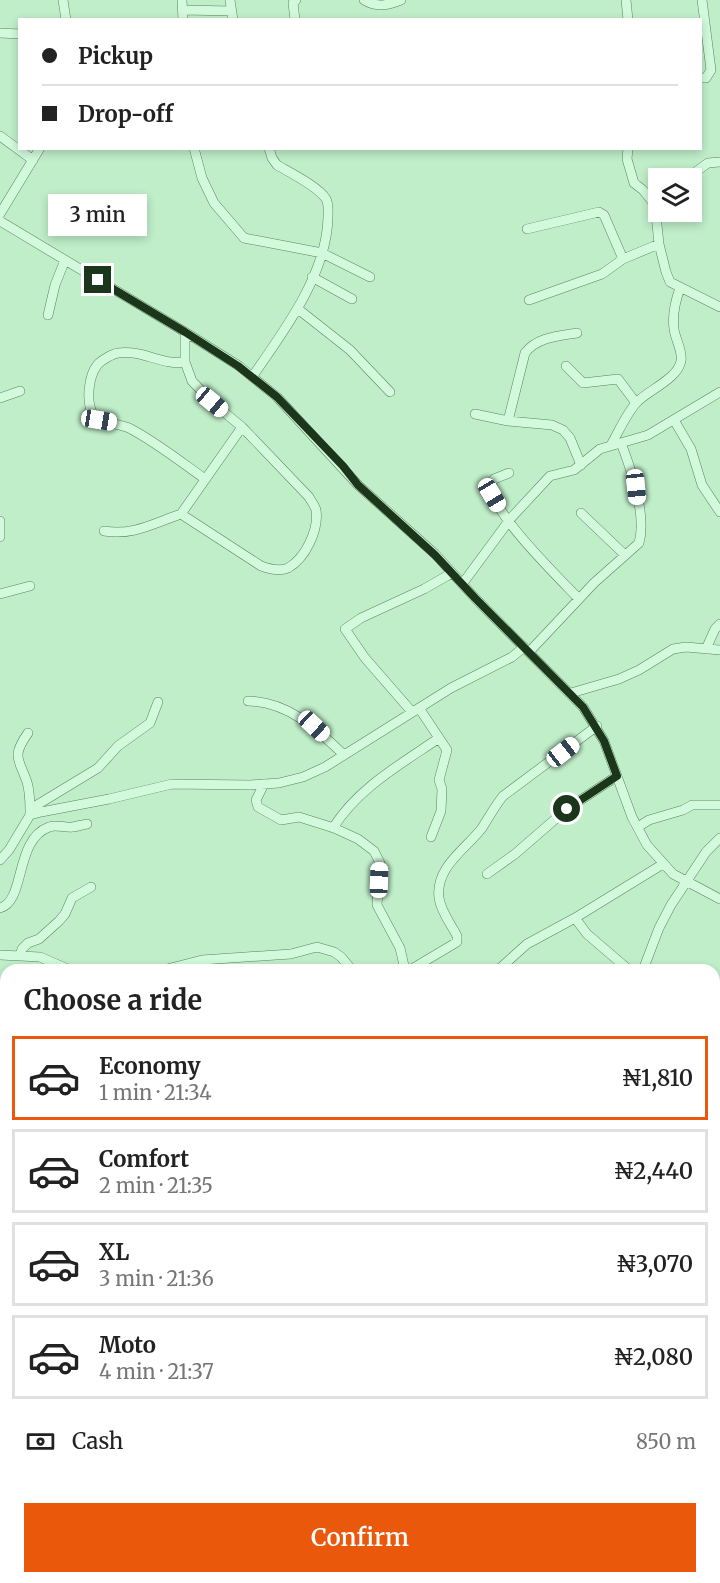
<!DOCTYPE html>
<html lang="en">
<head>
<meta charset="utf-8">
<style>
  :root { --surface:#fff; --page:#f2f2f2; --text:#222; --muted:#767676; --line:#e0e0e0; --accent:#ea580c }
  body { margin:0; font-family:Merriweather,serif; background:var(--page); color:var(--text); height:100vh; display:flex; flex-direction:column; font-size:22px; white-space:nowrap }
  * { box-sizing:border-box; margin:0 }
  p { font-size:20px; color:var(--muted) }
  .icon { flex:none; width:33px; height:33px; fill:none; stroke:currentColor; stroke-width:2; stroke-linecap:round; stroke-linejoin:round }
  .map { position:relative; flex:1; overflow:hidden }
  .sheet { position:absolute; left:0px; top:964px; width:720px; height:620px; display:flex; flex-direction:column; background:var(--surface); border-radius:18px 18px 0 0; box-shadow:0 3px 9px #0003 }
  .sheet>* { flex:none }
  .top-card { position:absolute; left:18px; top:18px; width:684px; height:132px; border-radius:0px; box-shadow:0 3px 9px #0003; display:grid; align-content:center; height:132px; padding:0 24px; background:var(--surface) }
  .buttons { position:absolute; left:648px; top:168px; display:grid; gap:12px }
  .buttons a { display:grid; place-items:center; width:54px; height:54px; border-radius:0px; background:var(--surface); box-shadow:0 3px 9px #0003; font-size:30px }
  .end { position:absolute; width:27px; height:27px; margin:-14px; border:8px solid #1c361c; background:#fff; box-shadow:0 0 0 3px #fff }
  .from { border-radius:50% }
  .bubble { position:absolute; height:42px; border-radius:0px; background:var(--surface); box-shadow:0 3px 9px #0003; font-size:20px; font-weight:600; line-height:42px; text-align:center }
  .car { position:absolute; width:18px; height:36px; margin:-18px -9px; border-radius:8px; box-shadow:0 0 4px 2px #0007; background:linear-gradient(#fff 24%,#345 0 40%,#fff 0 76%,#345 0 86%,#fff 0) }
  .top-card b { display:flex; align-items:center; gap:21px; height:57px; font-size:22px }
  .top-card b+b { border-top:2px solid var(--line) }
  .top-card i { width:15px; height:15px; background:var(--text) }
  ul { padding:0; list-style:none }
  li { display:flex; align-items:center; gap:18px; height:84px; margin:0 12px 9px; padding:0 12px; border:3px solid var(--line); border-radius:0px }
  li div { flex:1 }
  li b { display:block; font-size:22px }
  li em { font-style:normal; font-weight:600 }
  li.selected { border-color:var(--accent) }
  li>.icon { width:54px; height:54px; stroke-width:1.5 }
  h2 { padding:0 24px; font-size:27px; line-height:72px }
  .pay { display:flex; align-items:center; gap:15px; height:66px; padding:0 24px; font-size:22px }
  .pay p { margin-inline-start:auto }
  .button { display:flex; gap:12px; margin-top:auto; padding:12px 24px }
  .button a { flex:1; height:69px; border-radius:0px; background:var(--accent); color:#fff; font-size:24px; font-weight:600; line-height:69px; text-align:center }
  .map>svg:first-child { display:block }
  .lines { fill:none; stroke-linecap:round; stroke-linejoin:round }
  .minor-casing { stroke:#57875a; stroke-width:10 }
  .minor { stroke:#d2f9db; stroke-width:9 }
  .route { stroke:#1c361c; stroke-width:8 }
</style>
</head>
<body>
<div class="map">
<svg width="720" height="1583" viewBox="0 0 720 1583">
  <rect width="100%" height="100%" fill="#bfeec9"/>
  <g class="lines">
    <defs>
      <path id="minor" d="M 63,0 L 66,20
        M 182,0 L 183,20
        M 230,0 L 233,20
        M 364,0 C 377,8 388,5 401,0
        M 626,0 L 628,20
        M 183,10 L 232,11
        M 295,20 L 293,3 L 296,0
        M 0,33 L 20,34
        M 700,78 L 706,78 L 711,70 L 702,0
        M 0,136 L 33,160
        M 194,148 L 202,178 L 214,203 L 244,238 L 322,253 L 370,277
        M 628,148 L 627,159 L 634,183 L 643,190 L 655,205 L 659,244 L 666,272 L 670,282 L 720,307
        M 687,178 L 708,163 L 720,162
        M 0,214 L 40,148
        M 0,221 L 185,332 L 239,366 L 277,397 L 358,485 L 435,554 L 475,598 L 583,707 L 604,741 L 632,817 L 647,845 L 673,874 L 720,899
        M 527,229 L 599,212 L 604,215 L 623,259
        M 312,277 L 352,299
        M 529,300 L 602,274 L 623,259 L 659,244
        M 298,309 L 350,350 L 390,392
        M 48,315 L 55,285 L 65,260
        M 185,362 C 163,366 141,349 118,353 C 112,354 102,360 98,364 C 88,376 85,405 95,417 C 98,421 121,425 129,428 C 156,442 181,462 205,479
        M 566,366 L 583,383 L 618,379 L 636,403
        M 252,377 C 284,331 327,274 328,217 C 328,210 329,204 326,199 C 319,187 289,172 277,165 L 272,158 L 269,148
        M 0,398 L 20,391
        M 475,414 L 508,421 L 552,425 L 563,430 L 570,438 L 581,465
        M 674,420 L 691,449 L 702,485 L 720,512
        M 508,421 L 525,353 C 537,337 559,336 577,333
        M 611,445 C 619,431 627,412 638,401 C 651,389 678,378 681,361 C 683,351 675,339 674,329 C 672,315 675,302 680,288
        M 509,473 L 494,479 C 492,482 491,484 491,487 C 492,513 560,579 579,599
        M 581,513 L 625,555
        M 181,514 L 242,427
        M 0,521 L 0,537
        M 104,531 C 133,536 154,523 181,514 L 261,566 C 269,569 279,572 288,568 C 306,558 319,529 316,510 C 315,506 311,501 309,497 L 242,427 L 212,402 L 192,381 L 185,362 L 185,332
        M 463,583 L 511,518 L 550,476 L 574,470 L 600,449 L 648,435 L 720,392
        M 0,594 L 30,586
        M 706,649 L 715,629 L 720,624
        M 530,651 L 594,583 L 639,543 C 647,515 631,469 621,443
        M 571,693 L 619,679 L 639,670 L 673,649 L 686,647 L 720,650
        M 248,701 C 288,702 316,728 344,755
        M 419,708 L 447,750 L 439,780 L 442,789 L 441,811 L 431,837
        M 412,712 L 365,658 L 345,629 L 361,618 L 424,589 L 452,573
        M 28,733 C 11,757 19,759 27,782 C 30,792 30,801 30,811
        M 264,784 L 256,800 L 258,807 L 281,820 L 299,817 L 334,828 L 358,839 L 374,851 L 380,863 L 377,905 L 400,948 L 405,970
        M 30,815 L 30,811 L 37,805 L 98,768 L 118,746 L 150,723 L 158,702
        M 638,827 L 649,820 L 683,810 L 692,805 L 720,805
        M 333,828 C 358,788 401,764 439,738
        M 0,860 L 9,850 L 30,815 L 41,812 L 109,799 L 172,784 L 250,785 L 279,783 L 303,777 L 325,767 L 451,688 L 512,657 L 524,647
        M 487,874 L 515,854 L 567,809 L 617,776
        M 0,908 C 26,901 14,840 49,827 C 56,824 65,828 73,827 C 78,826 82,825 87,824
        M 575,918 L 587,934 L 629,970
        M 0,955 L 40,957 L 70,970
        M 20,956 L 22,949 L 28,943 L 39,939 L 59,921 L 65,914 L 72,898 L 91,887
        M 136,970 L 163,970 L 202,960 L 291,954 L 317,947 L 334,952 L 341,957 L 352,970
        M 410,970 L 457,942 L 457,936 C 451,924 441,912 439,898 C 435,867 466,849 482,828 C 489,817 495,806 503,796 L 597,726
        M 498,970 L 527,944 L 575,918 L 663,864
        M 643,970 L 659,928 L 671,905 L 706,852 L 720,838
        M 0,1002 L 6,1003"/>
    </defs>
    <use href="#minor" class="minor-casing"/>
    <use href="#minor" class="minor"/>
  </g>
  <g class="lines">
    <path class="route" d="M 98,280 L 185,332 L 238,366 L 277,397 L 343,466 L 358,485 L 435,555 L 475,598 L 583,707 L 604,741 L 617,776 L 567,809"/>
  </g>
</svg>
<div class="buttons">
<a><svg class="icon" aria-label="layers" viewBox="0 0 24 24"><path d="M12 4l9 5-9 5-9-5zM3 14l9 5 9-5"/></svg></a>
</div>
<i class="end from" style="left:567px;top:809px"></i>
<i class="end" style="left:98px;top:280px"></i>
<div class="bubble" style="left:48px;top:194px;width:99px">3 min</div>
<i class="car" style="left:212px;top:402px;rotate:130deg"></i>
<i class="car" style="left:99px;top:420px;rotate:99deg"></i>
<i class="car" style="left:636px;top:487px;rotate:174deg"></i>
<i class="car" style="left:492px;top:495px;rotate:149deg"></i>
<i class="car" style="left:314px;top:726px;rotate:133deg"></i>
<i class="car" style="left:563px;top:752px;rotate:52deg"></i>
<i class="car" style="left:379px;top:880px;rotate:2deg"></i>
<div class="top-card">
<b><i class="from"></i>Pickup</b>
<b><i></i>Drop-off</b>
</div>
<section class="sheet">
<h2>Choose a ride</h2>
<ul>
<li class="selected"><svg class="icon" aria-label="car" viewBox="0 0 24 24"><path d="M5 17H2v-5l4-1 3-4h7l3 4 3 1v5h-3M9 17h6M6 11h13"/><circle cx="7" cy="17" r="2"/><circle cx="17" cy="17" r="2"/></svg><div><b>Economy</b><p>1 min · 21:34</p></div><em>₦1,810</em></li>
<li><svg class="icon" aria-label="car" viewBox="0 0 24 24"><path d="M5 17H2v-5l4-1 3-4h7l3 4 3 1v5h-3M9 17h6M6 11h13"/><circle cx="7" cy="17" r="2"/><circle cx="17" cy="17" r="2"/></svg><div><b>Comfort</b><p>2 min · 21:35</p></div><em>₦2,440</em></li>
<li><svg class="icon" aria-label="car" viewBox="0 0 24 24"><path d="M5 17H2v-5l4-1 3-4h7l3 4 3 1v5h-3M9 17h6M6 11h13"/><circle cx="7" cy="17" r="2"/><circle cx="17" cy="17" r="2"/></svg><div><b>XL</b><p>3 min · 21:36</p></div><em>₦3,070</em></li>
<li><svg class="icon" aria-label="car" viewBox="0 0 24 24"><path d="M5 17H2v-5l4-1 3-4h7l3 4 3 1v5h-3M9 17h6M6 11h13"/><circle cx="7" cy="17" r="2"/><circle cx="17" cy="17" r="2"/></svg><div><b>Moto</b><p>4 min · 21:37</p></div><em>₦2,080</em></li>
</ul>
<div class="pay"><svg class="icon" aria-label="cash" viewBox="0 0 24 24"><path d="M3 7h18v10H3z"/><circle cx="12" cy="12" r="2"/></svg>Cash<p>850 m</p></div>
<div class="button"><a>Confirm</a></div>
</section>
</div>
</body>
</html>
